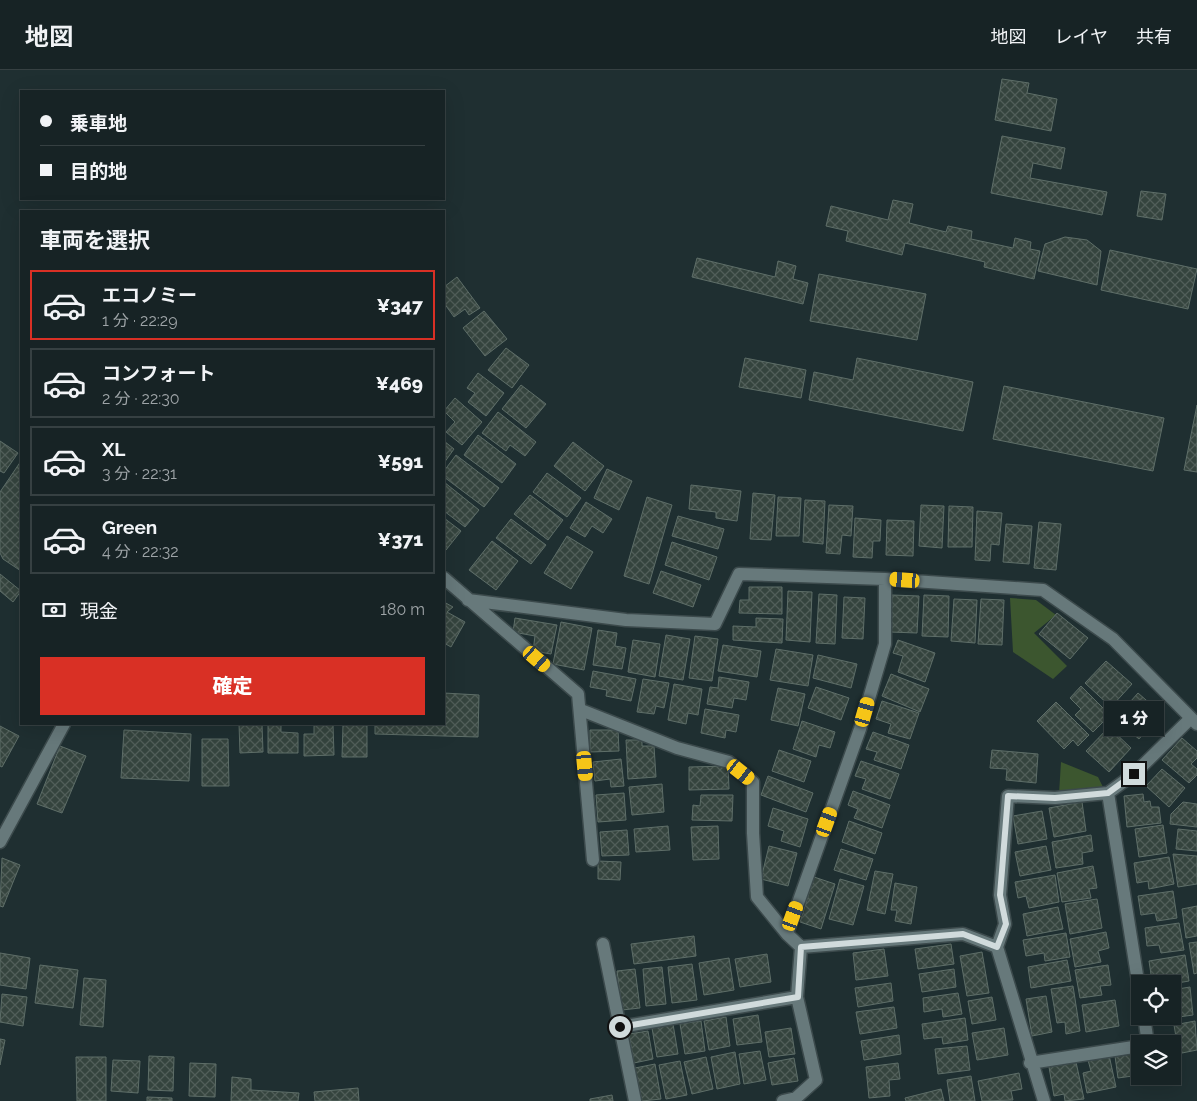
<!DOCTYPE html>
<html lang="ja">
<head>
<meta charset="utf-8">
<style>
  :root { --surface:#172325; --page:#202b2d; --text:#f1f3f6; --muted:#9ea4a7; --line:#364042; --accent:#d93025 }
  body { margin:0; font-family:Raleway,"Noto Sans JP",sans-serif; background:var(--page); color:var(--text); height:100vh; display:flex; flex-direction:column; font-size:19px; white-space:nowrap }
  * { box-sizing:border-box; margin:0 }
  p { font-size:16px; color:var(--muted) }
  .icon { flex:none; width:28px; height:28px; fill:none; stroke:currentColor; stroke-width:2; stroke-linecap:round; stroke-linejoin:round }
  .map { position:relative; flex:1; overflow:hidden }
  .sheet { position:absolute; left:20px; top:140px; width:425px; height:515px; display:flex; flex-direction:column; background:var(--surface); border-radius:0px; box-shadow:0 5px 20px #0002,0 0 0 1px var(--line) }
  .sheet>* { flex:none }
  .guide { position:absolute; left:20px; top:20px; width:425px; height:110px; border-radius:0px; box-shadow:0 5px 20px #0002,0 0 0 1px var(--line); display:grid; align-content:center; height:110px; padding:0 20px; background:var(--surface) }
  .buttons { position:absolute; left:1131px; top:905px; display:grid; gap:10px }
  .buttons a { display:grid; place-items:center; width:50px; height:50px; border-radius:0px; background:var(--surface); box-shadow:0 5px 20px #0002,0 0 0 1px var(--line); font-size:25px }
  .end { position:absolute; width:22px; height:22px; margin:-11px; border:6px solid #d1dbdc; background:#111; box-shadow:0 0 0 2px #111 }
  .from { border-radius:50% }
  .bubble { position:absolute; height:35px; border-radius:0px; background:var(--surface); box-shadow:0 5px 20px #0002,0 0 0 1px var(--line); font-size:16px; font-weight:800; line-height:35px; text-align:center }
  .car { position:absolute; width:15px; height:30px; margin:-15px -8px; border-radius:6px; box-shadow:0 0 4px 1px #0007; background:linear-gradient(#f5c518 24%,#345 0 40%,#f5c518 0 76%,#345 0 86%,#f5c518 0) }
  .guide b { display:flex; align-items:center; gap:18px; height:48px; font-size:19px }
  .guide b+b { border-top:1px solid var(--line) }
  .guide i { width:12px; height:12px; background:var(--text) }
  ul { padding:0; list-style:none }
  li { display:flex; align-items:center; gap:15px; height:70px; margin:0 10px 8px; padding:0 10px; border:2px solid var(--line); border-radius:0px }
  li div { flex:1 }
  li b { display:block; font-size:19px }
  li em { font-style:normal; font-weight:800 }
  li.current { border-color:var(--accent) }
  li>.icon { width:45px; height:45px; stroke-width:1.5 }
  h2 { padding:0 20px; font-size:22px; line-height:60px }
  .pay { display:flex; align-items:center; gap:12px; height:55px; padding:0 20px; font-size:19px }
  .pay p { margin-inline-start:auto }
  .button { display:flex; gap:10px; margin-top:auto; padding:10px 20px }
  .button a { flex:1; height:58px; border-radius:0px; background:var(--accent); color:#fff; font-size:20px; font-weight:800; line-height:58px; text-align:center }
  header { display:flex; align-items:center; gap:30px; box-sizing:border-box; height:70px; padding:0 25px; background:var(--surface); border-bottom:1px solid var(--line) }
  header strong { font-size:24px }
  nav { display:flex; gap:28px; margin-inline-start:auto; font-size:18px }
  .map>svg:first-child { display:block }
  .green { fill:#3c562f }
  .building { fill:url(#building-cross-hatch); stroke:#5e6e68 }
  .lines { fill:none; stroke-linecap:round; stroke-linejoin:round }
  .street-casing { stroke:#3c4a4c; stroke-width:15 }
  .street { stroke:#67797b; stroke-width:12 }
  .route { stroke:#d1dbdc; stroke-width:6 }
</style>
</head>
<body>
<header>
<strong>地図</strong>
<nav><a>地図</a><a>レイヤ</a><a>共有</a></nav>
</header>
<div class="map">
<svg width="1197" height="1031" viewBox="0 0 1197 1031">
  <defs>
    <pattern id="building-cross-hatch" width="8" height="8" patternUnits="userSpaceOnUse" patternTransform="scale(1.25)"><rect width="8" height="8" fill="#35443e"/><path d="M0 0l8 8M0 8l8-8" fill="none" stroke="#515e59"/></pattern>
  </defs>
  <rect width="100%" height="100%" fill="#1f2f31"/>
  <path class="green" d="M 1010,528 L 1036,530 L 1056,545 L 1034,563 L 1067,596 L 1053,609 L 1013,582 Z
    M 1061,692 L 1098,707 L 1104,719 L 1059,724 Z"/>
  <path class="building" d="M 1002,9 L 1029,13 L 1027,23 L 1057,29 L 1051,61 L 995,50 Z
    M 1002,66 L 1065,78 L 1061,99 L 1033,93 L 1030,108 L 1107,122 L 1102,145 L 991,123 Z
    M 1141,121 L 1166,124 L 1162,150 L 1137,146 Z
    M 893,130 L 913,134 L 909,153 L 946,162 L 948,156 L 972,161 L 971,169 L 1013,178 L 1015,168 L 1031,172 L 1030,179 L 1040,181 L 1034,209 L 984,197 L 985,192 L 905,173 L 902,185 L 846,171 L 848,161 L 826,156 L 831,136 L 888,150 Z
    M 1065,167 L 1087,170 L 1101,181 L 1097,215 L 1038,201 L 1045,174 Z
    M 1110,180 L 1197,199 L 1188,239 L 1101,220 Z
    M 697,188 L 775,207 L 778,191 L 796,196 L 793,209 L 808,213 L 803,234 L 692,207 Z
    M 819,204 L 926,224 L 917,270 L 810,251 Z
    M 457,207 L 480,238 L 469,245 L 465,239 L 454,247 L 444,233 L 444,217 Z
    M 484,241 L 507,269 L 485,286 L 463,258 Z
    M 506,278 L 529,295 L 512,318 L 488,300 Z
    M 745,288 L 806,300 L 801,328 L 739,317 Z
    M 857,288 L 973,312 L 963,361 L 809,330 L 814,302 L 853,310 Z
    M 478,303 L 504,323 L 486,346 L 468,332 L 475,323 L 467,318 Z
    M 521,315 L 546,334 L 526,358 L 502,339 Z
    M 1004,316 L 1164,348 L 1153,401 L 993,369 Z
    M 455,328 L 482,352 L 462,375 L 446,362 L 455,352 L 444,341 Z
    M 1197,335 L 1197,402 L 1184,400 Z
    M 498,342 L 536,372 L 525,386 L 510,375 L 506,381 L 482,363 Z
    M 478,365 L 516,394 L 502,413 L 464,385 Z
    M 0,371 L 18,383 L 4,403 L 0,401 Z
    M 444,371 L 454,379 L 444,393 Z
    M 573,372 L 604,396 L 585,421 L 554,396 Z
    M 456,385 L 499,418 L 484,437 L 444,407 L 444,401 Z
    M 21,391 L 21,501 L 3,489 L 0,483 L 0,422 Z
    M 607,399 L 632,411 L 619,440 L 594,428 Z
    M 547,403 L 581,428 L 567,447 L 533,422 Z
    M 444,412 L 479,440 L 465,457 L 444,441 Z
    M 691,415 L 741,421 L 737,451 L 716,448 L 716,442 L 689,439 Z
    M 753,423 L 775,425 L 771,470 L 750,469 Z
    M 530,425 L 563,450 L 548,470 L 514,444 Z
    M 647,427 L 672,435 L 649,514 L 624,506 Z
    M 778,427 L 801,428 L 799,466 L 776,466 Z
    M 805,430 L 825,431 L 823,474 L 803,472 Z
    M 586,432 L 612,449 L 603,463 L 592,456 L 585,467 L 570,458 Z
    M 829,435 L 853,436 L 851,466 L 842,465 L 840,484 L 826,483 Z
    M 921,435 L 944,436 L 942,478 L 919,476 Z
    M 949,436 L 973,437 L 972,477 L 948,477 Z
    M 977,441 L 1002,443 L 999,475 L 991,474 L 990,491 L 975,490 Z
    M 678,446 L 724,459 L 718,479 L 672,466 Z
    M 444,448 L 461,461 L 446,480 L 444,479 Z
    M 855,448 L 881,450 L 880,471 L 873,471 L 872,488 L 853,487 Z
    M 511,449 L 546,475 L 531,494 L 496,468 Z
    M 887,450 L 914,451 L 913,486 L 886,485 Z
    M 1039,452 L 1061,454 L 1056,500 L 1034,498 Z
    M 1006,454 L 1032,456 L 1029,494 L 1003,492 Z
    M 567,466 L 593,482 L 571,519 L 544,503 Z
    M 492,471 L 518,491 L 496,520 L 469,500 Z
    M 672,472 L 717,487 L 709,510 L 665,495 Z
    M 661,501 L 701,515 L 693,537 L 653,523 Z
    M 0,504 L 21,521 L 13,532 L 0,521 Z
    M 749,517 L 782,517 L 782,544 L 739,543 L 740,530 L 749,530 Z
    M 788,521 L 812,522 L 810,572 L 786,570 Z
    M 819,524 L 837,525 L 835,574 L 816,573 Z
    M 892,525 L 919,526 L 917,563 L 890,562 Z
    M 924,525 L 949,526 L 948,567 L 922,566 Z
    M 844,527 L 865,528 L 863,569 L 842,568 Z
    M 954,529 L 977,530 L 975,573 L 951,571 Z
    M 981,529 L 1004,530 L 1002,575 L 978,574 Z
    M 444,532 L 453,537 L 447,542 L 465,552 L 451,577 L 444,573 Z
    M 1057,543 L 1088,568 L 1070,589 L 1039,564 Z
    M 515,548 L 557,555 L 551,584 L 533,581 L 535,566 L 513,562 Z
    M 756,548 L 783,549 L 782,573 L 733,570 L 733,556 L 756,557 Z
    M 561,552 L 592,558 L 584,600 L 553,594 Z
    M 598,560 L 617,563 L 615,576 L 626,578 L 622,599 L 593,595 Z
    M 666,565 L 690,569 L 683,610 L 659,606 Z
    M 695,566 L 718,569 L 712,611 L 689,608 Z
    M 633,570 L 660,574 L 655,607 L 628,602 Z
    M 898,570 L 935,583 L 925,612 L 898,602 L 903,586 L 893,583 Z
    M 723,575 L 761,581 L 757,607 L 718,601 Z
    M 776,579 L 813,585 L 808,616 L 770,610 Z
    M 818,585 L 857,594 L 851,618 L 813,608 Z
    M 1106,591 L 1132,614 L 1111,637 L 1085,613 Z
    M 593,601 L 636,609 L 631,631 L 606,626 L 607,620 L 590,617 Z
    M 891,604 L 929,619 L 920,642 L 882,626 Z
    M 719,607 L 749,612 L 746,630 L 734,628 L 732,638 L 707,634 L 710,617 L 718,618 Z
    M 643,609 L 669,613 L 664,638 L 656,636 L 654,644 L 637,642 Z
    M 674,614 L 702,619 L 698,645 L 688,643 L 686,654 L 668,650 Z
    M 1081,616 L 1110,645 L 1093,662 L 1075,645 L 1081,639 L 1070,628 Z
    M 816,617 L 849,628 L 841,650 L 808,638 Z
    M 778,618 L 805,624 L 798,656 L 771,650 Z
    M 444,623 L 479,625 L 478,667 L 375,664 L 375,654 L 444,654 Z
    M 1138,623 L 1161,643 L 1139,669 L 1115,649 Z
    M 882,631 L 919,643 L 910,669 L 888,663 L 891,654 L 876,649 Z
    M 1056,632 L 1089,665 L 1078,676 L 1073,670 L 1064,679 L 1037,651 Z
    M 705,639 L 739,645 L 736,662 L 726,660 L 725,668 L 701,663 Z
    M 802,651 L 835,662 L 830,678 L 819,675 L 816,687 L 793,679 Z
    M 239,654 L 262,654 L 263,682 L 240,683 Z
    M 268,654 L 281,654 L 281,662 L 298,663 L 298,683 L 268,683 Z
    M 314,654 L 333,654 L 334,685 L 304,686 L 304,664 L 314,664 Z
    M 343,654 L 367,654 L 367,687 L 342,687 Z
    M 0,656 L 19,666 L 2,697 L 0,696 Z
    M 1109,657 L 1131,678 L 1109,702 L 1086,681 Z
    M 124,660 L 191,664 L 189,711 L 121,708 Z
    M 590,660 L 618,660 L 619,681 L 590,682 Z
    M 873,662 L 909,675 L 901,699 L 874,690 L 877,682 L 866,679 Z
    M 1182,668 L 1197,681 L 1197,688 L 1191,694 L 1197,699 L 1197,705 L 1189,713 L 1162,690 Z
    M 202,669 L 228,669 L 229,716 L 202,716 Z
    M 626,670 L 642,670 L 642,676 L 654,676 L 656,707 L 628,709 Z
    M 60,676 L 86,686 L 62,743 L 37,734 Z
    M 779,680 L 811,691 L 804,712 L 772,701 Z
    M 992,680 L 1038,684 L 1036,713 L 1006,710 L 1007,699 L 990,698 Z
    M 621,689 L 624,716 L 611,717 L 610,709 L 595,711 L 593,692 Z
    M 861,691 L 899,704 L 890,729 L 862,719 L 866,709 L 855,706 Z
    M 728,696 L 729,719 L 689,720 L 689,697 Z
    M 1162,699 L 1185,718 L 1169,737 L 1146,716 Z
    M 768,706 L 813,723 L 806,742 L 761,725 Z
    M 662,714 L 664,742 L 632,745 L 629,717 Z
    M 853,721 L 890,735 L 882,758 L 854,748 L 858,739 L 848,735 Z
    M 624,723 L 626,750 L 598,752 L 596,725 Z
    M 1143,724 L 1144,732 L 1150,731 L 1151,737 L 1159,737 L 1161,753 L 1127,757 L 1124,726 Z
    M 701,725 L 733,725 L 732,751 L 692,750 L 693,735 L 700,736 Z
    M 1082,732 L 1086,761 L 1054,767 L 1049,738 Z
    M 1183,732 L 1197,734 L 1197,757 L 1170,754 L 1171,744 Z
    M 773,738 L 808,749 L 800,777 L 781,771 L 784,761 L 768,756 Z
    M 1042,741 L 1047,769 L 1018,774 L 1013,746 Z
    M 849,751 L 882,763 L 875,784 L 842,772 Z
    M 1163,755 L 1167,783 L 1139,787 L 1135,759 Z
    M 668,756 L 670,780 L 636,782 L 634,759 Z
    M 718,756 L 719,789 L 693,790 L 691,757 Z
    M 1178,759 L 1197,761 L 1197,781 L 1176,779 Z
    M 627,760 L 629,785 L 602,786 L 600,762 Z
    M 1091,765 L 1093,781 L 1082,783 L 1083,794 L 1056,798 L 1052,772 Z
    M 769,776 L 797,783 L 788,816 L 761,809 Z
    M 1046,776 L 1051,800 L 1020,806 L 1015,782 Z
    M 841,779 L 873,789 L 866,810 L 834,800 Z
    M 1173,784 L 1197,786 L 1197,814 L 1178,817 Z
    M 1169,787 L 1174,814 L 1149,819 L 1148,811 L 1137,813 L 1134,793 Z
    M 2,788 L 20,795 L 3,837 L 0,836 Z
    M 598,791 L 621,792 L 620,810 L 598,809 Z
    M 1093,796 L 1097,818 L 1089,819 L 1091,828 L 1062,832 L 1057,803 Z
    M 875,801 L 893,804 L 885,844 L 867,840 Z
    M 1055,805 L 1059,832 L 1029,838 L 1026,826 L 1018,828 L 1015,812 Z
    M 814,807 L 835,814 L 821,859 L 800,852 Z
    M 840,809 L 864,816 L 853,855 L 829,849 Z
    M 895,813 L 917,817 L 911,854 L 895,851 L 897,840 L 891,840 Z
    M 1173,821 L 1177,848 L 1157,851 L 1155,843 L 1141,845 L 1138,826 Z
    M 1097,829 L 1102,858 L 1070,864 L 1065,834 Z
    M 1197,836 L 1197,866 L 1186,868 L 1182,839 Z
    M 1058,837 L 1063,859 L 1027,866 L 1023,844 Z
    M 1179,853 L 1184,880 L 1161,883 L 1159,875 L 1147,876 L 1145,858 Z
    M 1106,862 L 1109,878 L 1098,881 L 1101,892 L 1075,897 L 1070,869 Z
    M 1066,863 L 1070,887 L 1045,891 L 1044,883 L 1026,886 L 1023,870 Z
    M 694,866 L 696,886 L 634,894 L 631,874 Z
    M 1197,872 L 1197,903 L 1194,904 L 1189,873 Z
    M 951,874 L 954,894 L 918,899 L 915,879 Z
    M 884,879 L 888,906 L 856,910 L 853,883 Z
    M 982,882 L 989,923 L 967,926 L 960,886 Z
    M 0,883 L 30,888 L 26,919 L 0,915 Z
    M 767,884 L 771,912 L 740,917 L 735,889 Z
    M 1185,885 L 1189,911 L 1172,914 L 1164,914 L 1163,909 L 1152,911 L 1149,891 Z
    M 729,888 L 734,920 L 704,925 L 699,893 Z
    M 1067,890 L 1071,911 L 1031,918 L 1028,897 Z
    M 692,894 L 697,930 L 672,933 L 668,897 Z
    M 40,895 L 78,900 L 73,938 L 35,933 Z
    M 1108,895 L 1111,915 L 1100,916 L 1102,925 L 1080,928 L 1075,900 Z
    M 662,897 L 666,934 L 646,936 L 643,899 Z
    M 635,899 L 640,938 L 622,940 L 617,901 Z
    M 954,899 L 956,917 L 922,922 L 919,904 Z
    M 84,908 L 106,910 L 103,957 L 80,955 Z
    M 891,913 L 893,931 L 858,937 L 855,918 Z
    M 1073,916 L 1080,961 L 1066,964 L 1065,952 L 1057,953 L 1051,919 Z
    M 1190,917 L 1193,945 L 1172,948 L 1172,920 Z
    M 958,923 L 962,944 L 943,947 L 942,939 L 924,942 L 923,928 Z
    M 2,924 L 27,927 L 23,956 L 0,952 Z
    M 1046,926 L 1052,962 L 1032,966 L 1026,929 Z
    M 992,927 L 996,950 L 972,954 L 968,931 Z
    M 1115,930 L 1119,956 L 1086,962 L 1082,935 Z
    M 894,937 L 897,958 L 860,964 L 856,942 Z
    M 758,945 L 762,972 L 737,975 L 733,949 Z
    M 726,947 L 730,976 L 709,980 L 704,951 Z
    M 965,948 L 968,970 L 943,974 L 942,967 L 924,969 L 922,954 Z
    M 701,951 L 705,981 L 685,984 L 680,954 Z
    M 1195,951 L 1197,980 L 1172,985 L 1172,974 L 1166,974 L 1165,969 L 1176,967 L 1174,955 Z
    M 673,954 L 678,984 L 657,987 L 652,958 Z
    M 791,958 L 795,984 L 769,987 L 765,962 Z
    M 1004,958 L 1008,985 L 977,990 L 972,963 Z
    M 648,961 L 653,989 L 634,993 L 629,964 Z
    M 899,965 L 901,984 L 864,990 L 861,971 Z
    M 0,969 L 5,970 L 0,995 Z
    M 967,976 L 970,1000 L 938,1004 L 935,979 Z
    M 760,981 L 766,1010 L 744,1014 L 739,984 Z
    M 735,982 L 740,1014 L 717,1019 L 711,987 Z
    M 1140,982 L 1140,1005 L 1118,1008 L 1115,986 Z
    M 1109,985 L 1116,1017 L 1087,1023 L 1083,1003 L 1091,1001 L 1088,990 Z
    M 149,986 L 174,987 L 173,1021 L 148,1020 Z
    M 76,987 L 106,987 L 106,1031 L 77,1031 Z
    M 706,987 L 713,1019 L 692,1024 L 684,992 Z
    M 794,988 L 798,1011 L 772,1015 L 768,993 Z
    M 113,990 L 140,991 L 138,1023 L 111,1021 Z
    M 680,991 L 687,1025 L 666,1029 L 659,995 Z
    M 1076,992 L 1084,1029 L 1065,1031 L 1064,1024 L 1054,1026 L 1049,997 Z
    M 190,993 L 216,994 L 215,1027 L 189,1026 Z
    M 898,993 L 900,1009 L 889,1010 L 890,1026 L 869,1028 L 866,997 Z
    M 655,994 L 661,1029 L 642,1031 L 635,998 Z
    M 1019,1003 L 1022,1019 L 1011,1021 L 1013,1030 L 982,1031 L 978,1011 Z
    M 971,1006 L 975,1031 L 950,1031 L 947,1010 Z
    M 232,1007 L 251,1009 L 251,1020 L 299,1023 L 298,1031 L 231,1031 Z
    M 358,1018 L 359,1031 L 315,1031 L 314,1022 Z
    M 941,1019 L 944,1031 L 906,1031 L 905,1028 Z
    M 612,1025 L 613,1031 L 590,1031 L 590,1029 Z
    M 147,1027 L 172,1028 L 172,1031 L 147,1031 Z"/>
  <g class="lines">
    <defs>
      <path id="street" d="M 444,508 L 578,624 L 593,790
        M 468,530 L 626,550 L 715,554 L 739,504 L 885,509 L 1043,520 L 1113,569 L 1197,654
        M 581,640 L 677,678 L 729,692 L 753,712 L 753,763 L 757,827 L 787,864 L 801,877 L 963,864 L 997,877 L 1044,1031
        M 1108,723 L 1140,924
        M 0,772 L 64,654
        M 787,864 L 860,659 L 885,574 L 885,509
        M 603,874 L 635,1031
        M 997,877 L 1005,854 L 1000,825 L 1008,726 L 1055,728 L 1108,723 L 1134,704 L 1190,649
        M 1144,946 L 1148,974
        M 620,957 L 797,927
        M 1030,993 L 1140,976
        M 783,1031 L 796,1028 L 816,1010 L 797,927 L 801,877"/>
    </defs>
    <use href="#street" class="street-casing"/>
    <use href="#street" class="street"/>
  </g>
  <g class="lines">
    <path class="route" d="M 620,957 L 798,927 L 801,877 L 963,864 L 997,877 L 1006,854 L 1000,825 L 1008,726 L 1055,728 L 1108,723 L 1134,704"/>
  </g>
</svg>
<div class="buttons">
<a><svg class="icon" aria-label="locate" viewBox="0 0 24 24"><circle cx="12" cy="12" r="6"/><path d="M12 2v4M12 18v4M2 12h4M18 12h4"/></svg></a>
<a><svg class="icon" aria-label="layers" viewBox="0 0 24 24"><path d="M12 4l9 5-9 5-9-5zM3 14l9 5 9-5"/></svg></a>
</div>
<i class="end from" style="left:620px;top:957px"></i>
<i class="end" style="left:1134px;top:704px"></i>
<div class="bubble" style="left:1104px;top:631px;width:60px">1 分</div>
<i class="car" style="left:905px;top:510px;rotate:274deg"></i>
<i class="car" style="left:537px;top:589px;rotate:131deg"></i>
<i class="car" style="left:865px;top:642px;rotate:16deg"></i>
<i class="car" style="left:585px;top:696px;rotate:175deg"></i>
<i class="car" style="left:741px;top:702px;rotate:128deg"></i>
<i class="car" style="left:827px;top:752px;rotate:20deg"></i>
<i class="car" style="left:793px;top:846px;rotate:20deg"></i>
<div class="guide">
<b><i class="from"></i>乗車地</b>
<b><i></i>目的地</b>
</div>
<section class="sheet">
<h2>車両を選択</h2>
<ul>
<li class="current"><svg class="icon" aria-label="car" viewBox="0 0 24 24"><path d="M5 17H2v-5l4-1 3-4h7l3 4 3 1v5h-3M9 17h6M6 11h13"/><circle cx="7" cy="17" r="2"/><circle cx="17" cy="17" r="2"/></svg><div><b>エコノミー</b><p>1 分 · 22:29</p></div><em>¥347</em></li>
<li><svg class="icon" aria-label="car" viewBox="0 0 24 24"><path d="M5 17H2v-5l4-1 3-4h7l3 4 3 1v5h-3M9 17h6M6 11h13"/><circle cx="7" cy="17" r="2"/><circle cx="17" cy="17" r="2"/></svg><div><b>コンフォート</b><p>2 分 · 22:30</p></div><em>¥469</em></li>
<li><svg class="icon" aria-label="car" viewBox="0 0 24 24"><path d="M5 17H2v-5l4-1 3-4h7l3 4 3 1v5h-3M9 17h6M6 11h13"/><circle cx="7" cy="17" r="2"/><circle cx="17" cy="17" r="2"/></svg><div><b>XL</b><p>3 分 · 22:31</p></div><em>¥591</em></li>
<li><svg class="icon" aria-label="car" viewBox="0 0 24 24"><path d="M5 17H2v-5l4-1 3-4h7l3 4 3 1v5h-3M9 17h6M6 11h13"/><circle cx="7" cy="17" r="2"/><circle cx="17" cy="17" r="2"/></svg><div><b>Green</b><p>4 分 · 22:32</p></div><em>¥371</em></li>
</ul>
<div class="pay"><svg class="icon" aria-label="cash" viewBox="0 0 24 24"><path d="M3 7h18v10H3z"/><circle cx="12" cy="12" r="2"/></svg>現金<p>180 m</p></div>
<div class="button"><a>確定</a></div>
</section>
</div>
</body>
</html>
